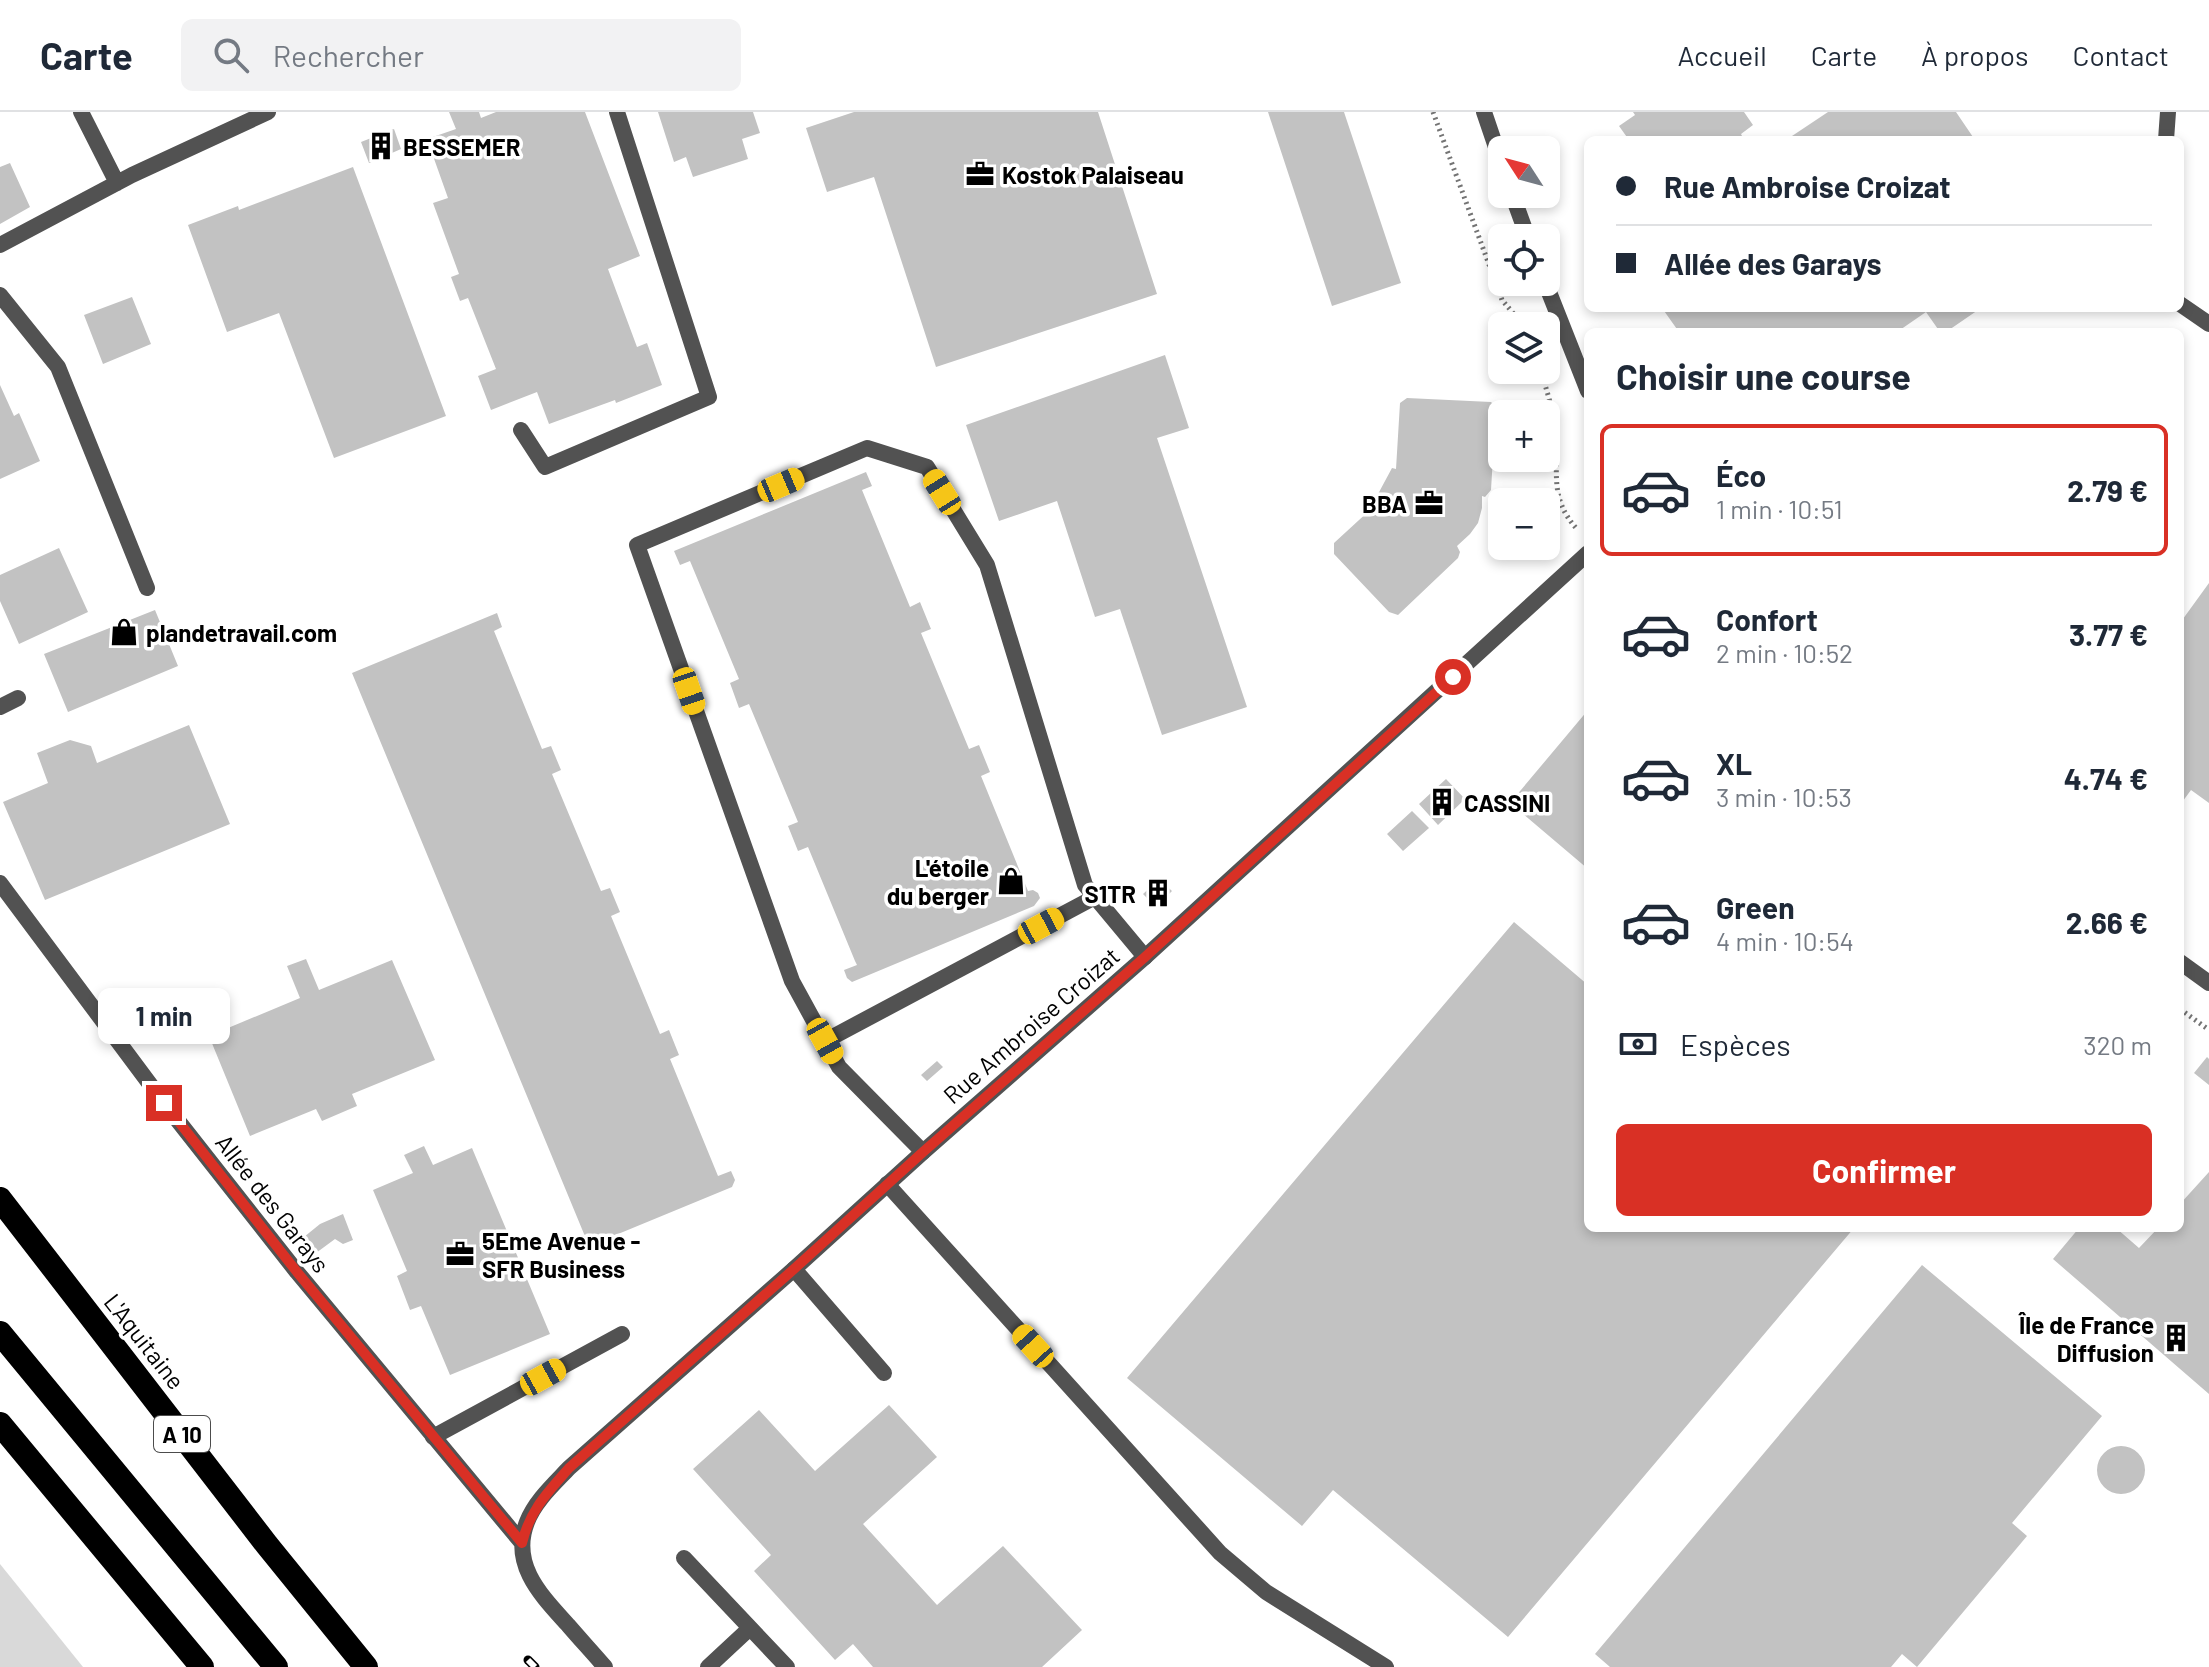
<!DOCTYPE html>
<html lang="fr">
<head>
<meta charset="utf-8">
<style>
  :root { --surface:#fff; --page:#f2f2f3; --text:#1f2937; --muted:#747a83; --line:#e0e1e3; --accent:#d93025 }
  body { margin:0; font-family:Barlow,sans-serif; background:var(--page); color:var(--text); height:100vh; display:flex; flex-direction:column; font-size:30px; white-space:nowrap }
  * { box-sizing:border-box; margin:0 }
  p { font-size:26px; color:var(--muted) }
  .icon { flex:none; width:44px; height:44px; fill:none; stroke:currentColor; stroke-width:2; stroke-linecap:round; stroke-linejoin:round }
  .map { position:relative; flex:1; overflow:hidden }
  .panel { position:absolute; left:1584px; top:216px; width:600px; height:904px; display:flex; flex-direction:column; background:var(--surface); border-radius:12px; box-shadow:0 4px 12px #0003 }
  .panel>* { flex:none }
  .guide { position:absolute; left:1584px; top:24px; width:600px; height:176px; border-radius:12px; box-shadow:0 4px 12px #0003; display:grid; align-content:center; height:176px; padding:0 32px; background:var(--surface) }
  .needle { width:52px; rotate:306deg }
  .buttons { position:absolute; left:1488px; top:24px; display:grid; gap:16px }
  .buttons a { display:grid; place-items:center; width:72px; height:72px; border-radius:12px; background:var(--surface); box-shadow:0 4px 12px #0003; font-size:40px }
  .end { position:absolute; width:36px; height:36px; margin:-18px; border:10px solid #d93025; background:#fff; box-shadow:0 0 0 4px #fff }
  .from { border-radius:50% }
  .bubble { position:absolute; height:56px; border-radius:12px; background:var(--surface); box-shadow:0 4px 12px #0003; font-size:26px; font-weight:700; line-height:56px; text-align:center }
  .car { position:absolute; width:24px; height:48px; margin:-24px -12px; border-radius:10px; box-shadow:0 0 6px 2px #0007; background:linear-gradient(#f5c518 24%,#345 0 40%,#f5c518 0 76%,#345 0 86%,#f5c518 0) }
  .guide b { display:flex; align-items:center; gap:28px; height:76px; font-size:30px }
  .guide b+b { border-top:2px solid var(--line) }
  .guide i { width:20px; height:20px; background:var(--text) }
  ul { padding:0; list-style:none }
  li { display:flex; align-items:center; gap:24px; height:132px; margin:0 16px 12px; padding:0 16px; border:4px solid transparent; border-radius:12px }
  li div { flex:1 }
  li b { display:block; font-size:30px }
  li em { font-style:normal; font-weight:700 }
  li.current { border-color:var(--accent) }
  li>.icon { width:72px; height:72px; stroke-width:1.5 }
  h2 { padding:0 32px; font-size:36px; line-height:96px }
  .pay { display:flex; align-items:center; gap:20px; height:88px; padding:0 32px; font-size:30px }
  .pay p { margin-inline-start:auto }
  .primary-button { display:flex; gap:16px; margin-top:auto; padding:16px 32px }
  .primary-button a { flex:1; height:92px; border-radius:12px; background:var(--accent); color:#fff; font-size:32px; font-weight:700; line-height:92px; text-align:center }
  header { display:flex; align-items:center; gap:48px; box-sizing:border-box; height:112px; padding:0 40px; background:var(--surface); border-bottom:2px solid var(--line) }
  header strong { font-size:38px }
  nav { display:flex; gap:44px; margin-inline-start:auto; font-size:28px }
  .search { width:560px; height:72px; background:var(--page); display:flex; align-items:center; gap:20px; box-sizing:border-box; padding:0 28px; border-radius:12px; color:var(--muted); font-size:30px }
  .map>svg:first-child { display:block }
  .green { fill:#d9d9d9 }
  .building { fill:#c2c2c2 }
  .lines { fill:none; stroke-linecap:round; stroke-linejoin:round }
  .path { stroke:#747474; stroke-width:5; stroke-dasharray:2 4; stroke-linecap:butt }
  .service { stroke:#525252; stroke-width:16 }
  .minor { stroke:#525252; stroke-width:16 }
  .tertiary { stroke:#525252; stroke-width:16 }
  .motorway { stroke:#000; stroke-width:24 }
  .rail-casing { stroke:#000; stroke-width:9 }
  .rail { stroke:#fff; stroke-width:6; stroke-dasharray:18; stroke-linecap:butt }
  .route { stroke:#d93025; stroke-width:10 }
  .labels { text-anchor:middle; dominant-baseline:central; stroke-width:7; stroke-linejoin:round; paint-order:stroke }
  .shield { fill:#fff; stroke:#4c4c4c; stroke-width:2 }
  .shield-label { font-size:22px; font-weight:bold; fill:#000 }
  .poi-label { font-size:24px; font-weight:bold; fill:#000; stroke:#fff; text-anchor:start }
  .street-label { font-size:24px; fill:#000; stroke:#fff }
</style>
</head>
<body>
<header>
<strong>Carte</strong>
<div class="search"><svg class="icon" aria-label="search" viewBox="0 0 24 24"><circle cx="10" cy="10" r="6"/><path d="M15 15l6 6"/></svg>Rechercher</div>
<nav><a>Accueil</a><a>Carte</a><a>À propos</a><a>Contact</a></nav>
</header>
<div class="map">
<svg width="2209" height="1555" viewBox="0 0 2209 1555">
  <rect width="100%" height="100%" fill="#fff"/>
  <path class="green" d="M 0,1452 L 83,1555 L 0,1555 Z"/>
  <path class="building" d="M 449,0 L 479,0 L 481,6 L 496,0 L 585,0 L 640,144 L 608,157 L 637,235 L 647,231 L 662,273 L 616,291 L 615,288 L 549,312 L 537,280 L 491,298 L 478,264 L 496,257 L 468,186 L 460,189 L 451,165 L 459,162 L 433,91 L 448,86 L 427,27 L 456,17 Z
    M 658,0 L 753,0 L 760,21 L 742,27 L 748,47 L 693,65 L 686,45 L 674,50 Z
    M 854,0 L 1098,0 L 1157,182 L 936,255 L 874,65 L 827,80 L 806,16 Z
    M 1268,0 L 1344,0 L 1401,171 L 1332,194 Z
    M 1633,0 L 1744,0 L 1753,13 L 1741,22 L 1744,28 L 1629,28 L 1619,14 L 1635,3 Z
    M 1828,0 L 1956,0 L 1975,28 L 1786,28 Z
    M 394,17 L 401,37 L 369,51 L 361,30 Z
    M 10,51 L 30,95 L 0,112 L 0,55 Z
    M 353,55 L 446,304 L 334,346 L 279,201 L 227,220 L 188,113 L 238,94 L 239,98 Z
    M 132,185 L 151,232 L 103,252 L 84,203 Z
    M 1662,196 L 1981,196 L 1946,220 L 1940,220 L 1926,200 L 1897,220 L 1679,220 Z
    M 1165,243 L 1189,316 L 1157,326 L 1247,595 L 1162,623 L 1120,497 L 1095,505 L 1057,389 L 999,409 L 966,313 Z
    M 0,273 L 14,304 L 19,301 L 40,349 L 0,367 Z
    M 1407,286 L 1491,290 L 1496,295 L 1491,378 L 1485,385 L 1482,384 L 1482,396 L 1478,411 L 1470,422 L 1457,434 L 1460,440 L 1458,446 L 1398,503 L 1389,500 L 1334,442 L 1334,431 L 1383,386 L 1378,382 L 1392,356 L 1396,357 L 1400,291 Z
    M 866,360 L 872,374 L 862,378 L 910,495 L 920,490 L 931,517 L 921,521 L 969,637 L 979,633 L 990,660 L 981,664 L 1028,779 L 1033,778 L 1038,781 L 1040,786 L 1034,794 L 852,870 L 847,866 L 844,858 L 857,853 L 855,849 L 808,735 L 798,739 L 788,714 L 798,710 L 749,592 L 739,596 L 730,571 L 739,567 L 690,449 L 680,453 L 674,439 Z
    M 59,436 L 88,500 L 19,532 L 0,489 L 0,463 Z
    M 2209,471 L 2209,691 L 2191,678 L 2180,693 L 2180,511 Z
    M 155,498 L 178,554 L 68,600 L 44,542 Z
    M 497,501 L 502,515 L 494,519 L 542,637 L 551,634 L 561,658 L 552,662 L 601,779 L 610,776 L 620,800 L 611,804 L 660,922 L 669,918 L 679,943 L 670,947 L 718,1064 L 731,1059 L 735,1068 L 732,1075 L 589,1134 L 352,561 Z
    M 1588,598 L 1588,757 L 1510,691 Z
    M 189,613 L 230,712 L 45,788 L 3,690 L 48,671 L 37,641 L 70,628 L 91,634 L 97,651 Z
    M 1446,667 L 1465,687 L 1438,713 L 1419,692 Z
    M 1412,699 L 1429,716 L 1403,739 L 1387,722 Z
    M 1159,767 L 1172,779 L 1156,795 L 1143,782 Z
    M 1514,810 L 1588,873 L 1588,1116 L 1854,1116 L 1508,1525 L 1333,1378 L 1302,1414 L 1127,1266 Z
    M 306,847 L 319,878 L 392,848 L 435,948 L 352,982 L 357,994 L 322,1009 L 316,997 L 250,1024 L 209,924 L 300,886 L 287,854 Z
    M 2207,945 L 2209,947 L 2209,973 L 2194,961 Z
    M 937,949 L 943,955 L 927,969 L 921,963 Z
    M 424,1034 L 433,1053 L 472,1036 L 550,1222 L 450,1263 L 421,1194 L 410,1198 L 397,1164 L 407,1159 L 373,1078 L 413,1061 L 404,1043 Z
    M 2209,1060 L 2209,1282 L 2053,1147 L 2079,1116 L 2116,1116 L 2139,1136 L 2158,1116 L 2180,1116 L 2180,1092 Z
    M 343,1102 L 353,1128 L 343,1132 L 335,1127 L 316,1141 L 304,1125 L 320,1112 Z
    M 1922,1153 L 2102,1304 L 2012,1411 L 2027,1424 L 1917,1555 L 1902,1542 L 1891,1555 L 1610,1555 L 1595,1542 Z
    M 889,1293 L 937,1345 L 863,1412 L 937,1493 L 1003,1434 L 1082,1518 L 1042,1555 L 873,1555 L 853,1532 L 835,1548 L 754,1459 L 771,1443 L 693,1357 L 759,1298 L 815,1359 Z
    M2097 1358a24 24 0 1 1 48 0a24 24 0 1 1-48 0Z"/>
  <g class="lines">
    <path class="path" d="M 1433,0 L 1502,188 L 1524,214
      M 1541,258 C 1546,278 1554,299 1556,320 C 1559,359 1548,385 1577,417
      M 2180,897 L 2209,918"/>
    <path class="service" d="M 2166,28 L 2168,0
      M 0,183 L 58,255 L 147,476
      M 2180,192 L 2209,212
      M 521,318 L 545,355 L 709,285 L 617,0
      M 0,595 L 18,586
      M 825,929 L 1095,785
      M 923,1040 L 839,955 L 792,869 L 637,433 L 867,336 L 927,355 L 987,453 L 1085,773 L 1145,845
      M 887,1072 L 1220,1441 L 1266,1480 L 1386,1555
      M 794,1157 L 884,1261
      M 433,1325 L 622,1222
      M 684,1446 L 787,1555
      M 708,1555 L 750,1516"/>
    <path class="minor" d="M 81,0 L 117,71
      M 0,133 L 132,63 L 268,0
      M 0,771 L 164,991 L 297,1160 L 522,1431
      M 605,1555 C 593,1541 580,1527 568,1513 C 542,1484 510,1453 527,1410 C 535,1389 554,1372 569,1356 L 794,1157 L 923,1040 L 1145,845 L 1588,441"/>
    <path class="tertiary" d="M 1484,0 L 1502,53
      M 1512,82 L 1528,126
      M 1545,170 L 1588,279
      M 2180,850 L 2209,871"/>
    <path class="motorway" d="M 0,1087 L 267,1433 L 366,1555
      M 0,1221 L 276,1555
      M 0,1312 L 202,1555"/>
    <defs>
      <path id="rail" d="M 528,1548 L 535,1555"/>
    </defs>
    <use href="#rail" class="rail-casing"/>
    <use href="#rail" class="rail"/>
  </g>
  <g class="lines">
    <path class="route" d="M 164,991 L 297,1160 L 522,1431 C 530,1398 547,1381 569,1356 L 794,1157 L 923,1040 L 1145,845 L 1453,565"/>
  </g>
  <defs>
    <symbol id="building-bare" viewBox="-9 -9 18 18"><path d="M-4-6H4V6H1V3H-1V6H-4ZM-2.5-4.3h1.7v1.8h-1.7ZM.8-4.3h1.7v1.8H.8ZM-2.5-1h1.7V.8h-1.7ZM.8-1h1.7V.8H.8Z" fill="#000" stroke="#fff" stroke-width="2.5" paint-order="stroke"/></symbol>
    <symbol id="office-bare" viewBox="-9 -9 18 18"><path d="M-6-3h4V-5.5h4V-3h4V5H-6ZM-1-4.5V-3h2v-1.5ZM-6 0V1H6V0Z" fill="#000" stroke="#fff" stroke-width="2.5" paint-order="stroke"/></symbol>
    <symbol id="shop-bare" viewBox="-9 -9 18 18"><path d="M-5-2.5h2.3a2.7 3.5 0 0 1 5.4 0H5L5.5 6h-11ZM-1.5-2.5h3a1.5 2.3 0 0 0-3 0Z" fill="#000" stroke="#fff" stroke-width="2.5" paint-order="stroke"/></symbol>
  </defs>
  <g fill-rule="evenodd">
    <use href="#building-bare" x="361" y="14" width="40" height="40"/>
    <use href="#office-bare" x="960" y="42" width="40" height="40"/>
    <use href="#office-bare" x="1409" y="371" width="40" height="40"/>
    <use href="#shop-bare" x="104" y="500" width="40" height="40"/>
    <use href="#building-bare" x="1422" y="670" width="40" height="40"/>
    <use href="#shop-bare" x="991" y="749" width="40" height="40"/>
    <use href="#building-bare" x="1138" y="761" width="40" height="40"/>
    <use href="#office-bare" x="440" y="1122" width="40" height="40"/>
    <use href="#building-bare" x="2156" y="1206" width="40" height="40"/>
  </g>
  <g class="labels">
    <rect class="shield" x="154" y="1304" width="56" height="36" rx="6"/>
    <g class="shield-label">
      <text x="182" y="1322">A 10</text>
    </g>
    <g class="poi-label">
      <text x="403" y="34">BESSEMER</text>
      <text x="1002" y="62">Kostok Palaiseau</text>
      <text x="1407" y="391" text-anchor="end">BBA</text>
      <text x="146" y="520">plandetravail.com</text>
      <text x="1464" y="690">CASSINI</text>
      <text x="989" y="755" text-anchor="end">L'étoile<tspan x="989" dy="28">du berger</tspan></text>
      <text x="1136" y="781" text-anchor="end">S1TR</text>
      <text x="482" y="1128">5Eme Avenue -<tspan x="482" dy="28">SFR Business</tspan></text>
      <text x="2154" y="1212" text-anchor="end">Île de France<tspan x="2154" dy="28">Diffusion</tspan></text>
    </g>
    <g class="street-label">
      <text transform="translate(1031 913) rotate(-41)">Rue Ambroise Croizat</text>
      <text transform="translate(273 1091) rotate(52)">Allée des Garays</text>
      <text transform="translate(145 1229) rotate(52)">L'Aquitaine</text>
    </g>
  </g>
</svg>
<div class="buttons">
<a><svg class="needle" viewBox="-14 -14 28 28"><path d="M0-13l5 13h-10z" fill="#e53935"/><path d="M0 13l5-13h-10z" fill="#747a83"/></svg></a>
<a><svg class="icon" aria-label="locate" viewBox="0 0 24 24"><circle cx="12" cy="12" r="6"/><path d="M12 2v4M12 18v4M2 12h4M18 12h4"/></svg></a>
<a><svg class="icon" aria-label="layers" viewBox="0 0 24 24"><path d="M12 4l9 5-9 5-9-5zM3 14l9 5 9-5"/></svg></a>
<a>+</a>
<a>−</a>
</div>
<i class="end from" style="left:1453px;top:565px"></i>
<i class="end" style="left:164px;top:991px"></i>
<div class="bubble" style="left:98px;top:876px;width:132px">1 min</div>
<i class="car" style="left:781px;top:373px;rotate:67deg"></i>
<i class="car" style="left:942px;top:380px;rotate:328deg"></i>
<i class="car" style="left:689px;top:579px;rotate:161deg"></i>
<i class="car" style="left:1041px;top:814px;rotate:62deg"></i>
<i class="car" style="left:825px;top:929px;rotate:151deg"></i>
<i class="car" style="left:1033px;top:1234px;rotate:318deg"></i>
<i class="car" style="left:543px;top:1265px;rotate:61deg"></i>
<div class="guide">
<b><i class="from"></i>Rue Ambroise Croizat</b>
<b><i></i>Allée des Garays</b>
</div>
<section class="panel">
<h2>Choisir une course</h2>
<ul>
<li class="current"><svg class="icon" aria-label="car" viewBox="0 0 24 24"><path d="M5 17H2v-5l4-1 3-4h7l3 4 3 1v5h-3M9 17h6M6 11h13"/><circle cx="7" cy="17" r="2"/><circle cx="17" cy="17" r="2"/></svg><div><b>Éco</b><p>1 min · 10:51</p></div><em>2.79 €</em></li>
<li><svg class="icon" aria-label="car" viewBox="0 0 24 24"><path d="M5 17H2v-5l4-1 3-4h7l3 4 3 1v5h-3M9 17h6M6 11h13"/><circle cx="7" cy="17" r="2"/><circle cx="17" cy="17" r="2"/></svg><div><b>Confort</b><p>2 min · 10:52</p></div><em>3.77 €</em></li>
<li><svg class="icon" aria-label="car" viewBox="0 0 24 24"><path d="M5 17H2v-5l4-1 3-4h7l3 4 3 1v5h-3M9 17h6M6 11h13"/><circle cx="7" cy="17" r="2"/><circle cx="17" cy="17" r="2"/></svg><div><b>XL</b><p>3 min · 10:53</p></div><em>4.74 €</em></li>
<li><svg class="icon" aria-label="car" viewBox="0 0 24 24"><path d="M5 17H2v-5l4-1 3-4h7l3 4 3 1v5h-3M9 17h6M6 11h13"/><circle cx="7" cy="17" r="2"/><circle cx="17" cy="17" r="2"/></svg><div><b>Green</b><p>4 min · 10:54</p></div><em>2.66 €</em></li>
</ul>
<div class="pay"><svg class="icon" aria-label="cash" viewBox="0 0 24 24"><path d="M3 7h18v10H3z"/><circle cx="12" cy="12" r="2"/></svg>Espèces<p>320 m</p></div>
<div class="primary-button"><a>Confirmer</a></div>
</section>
</div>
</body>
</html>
